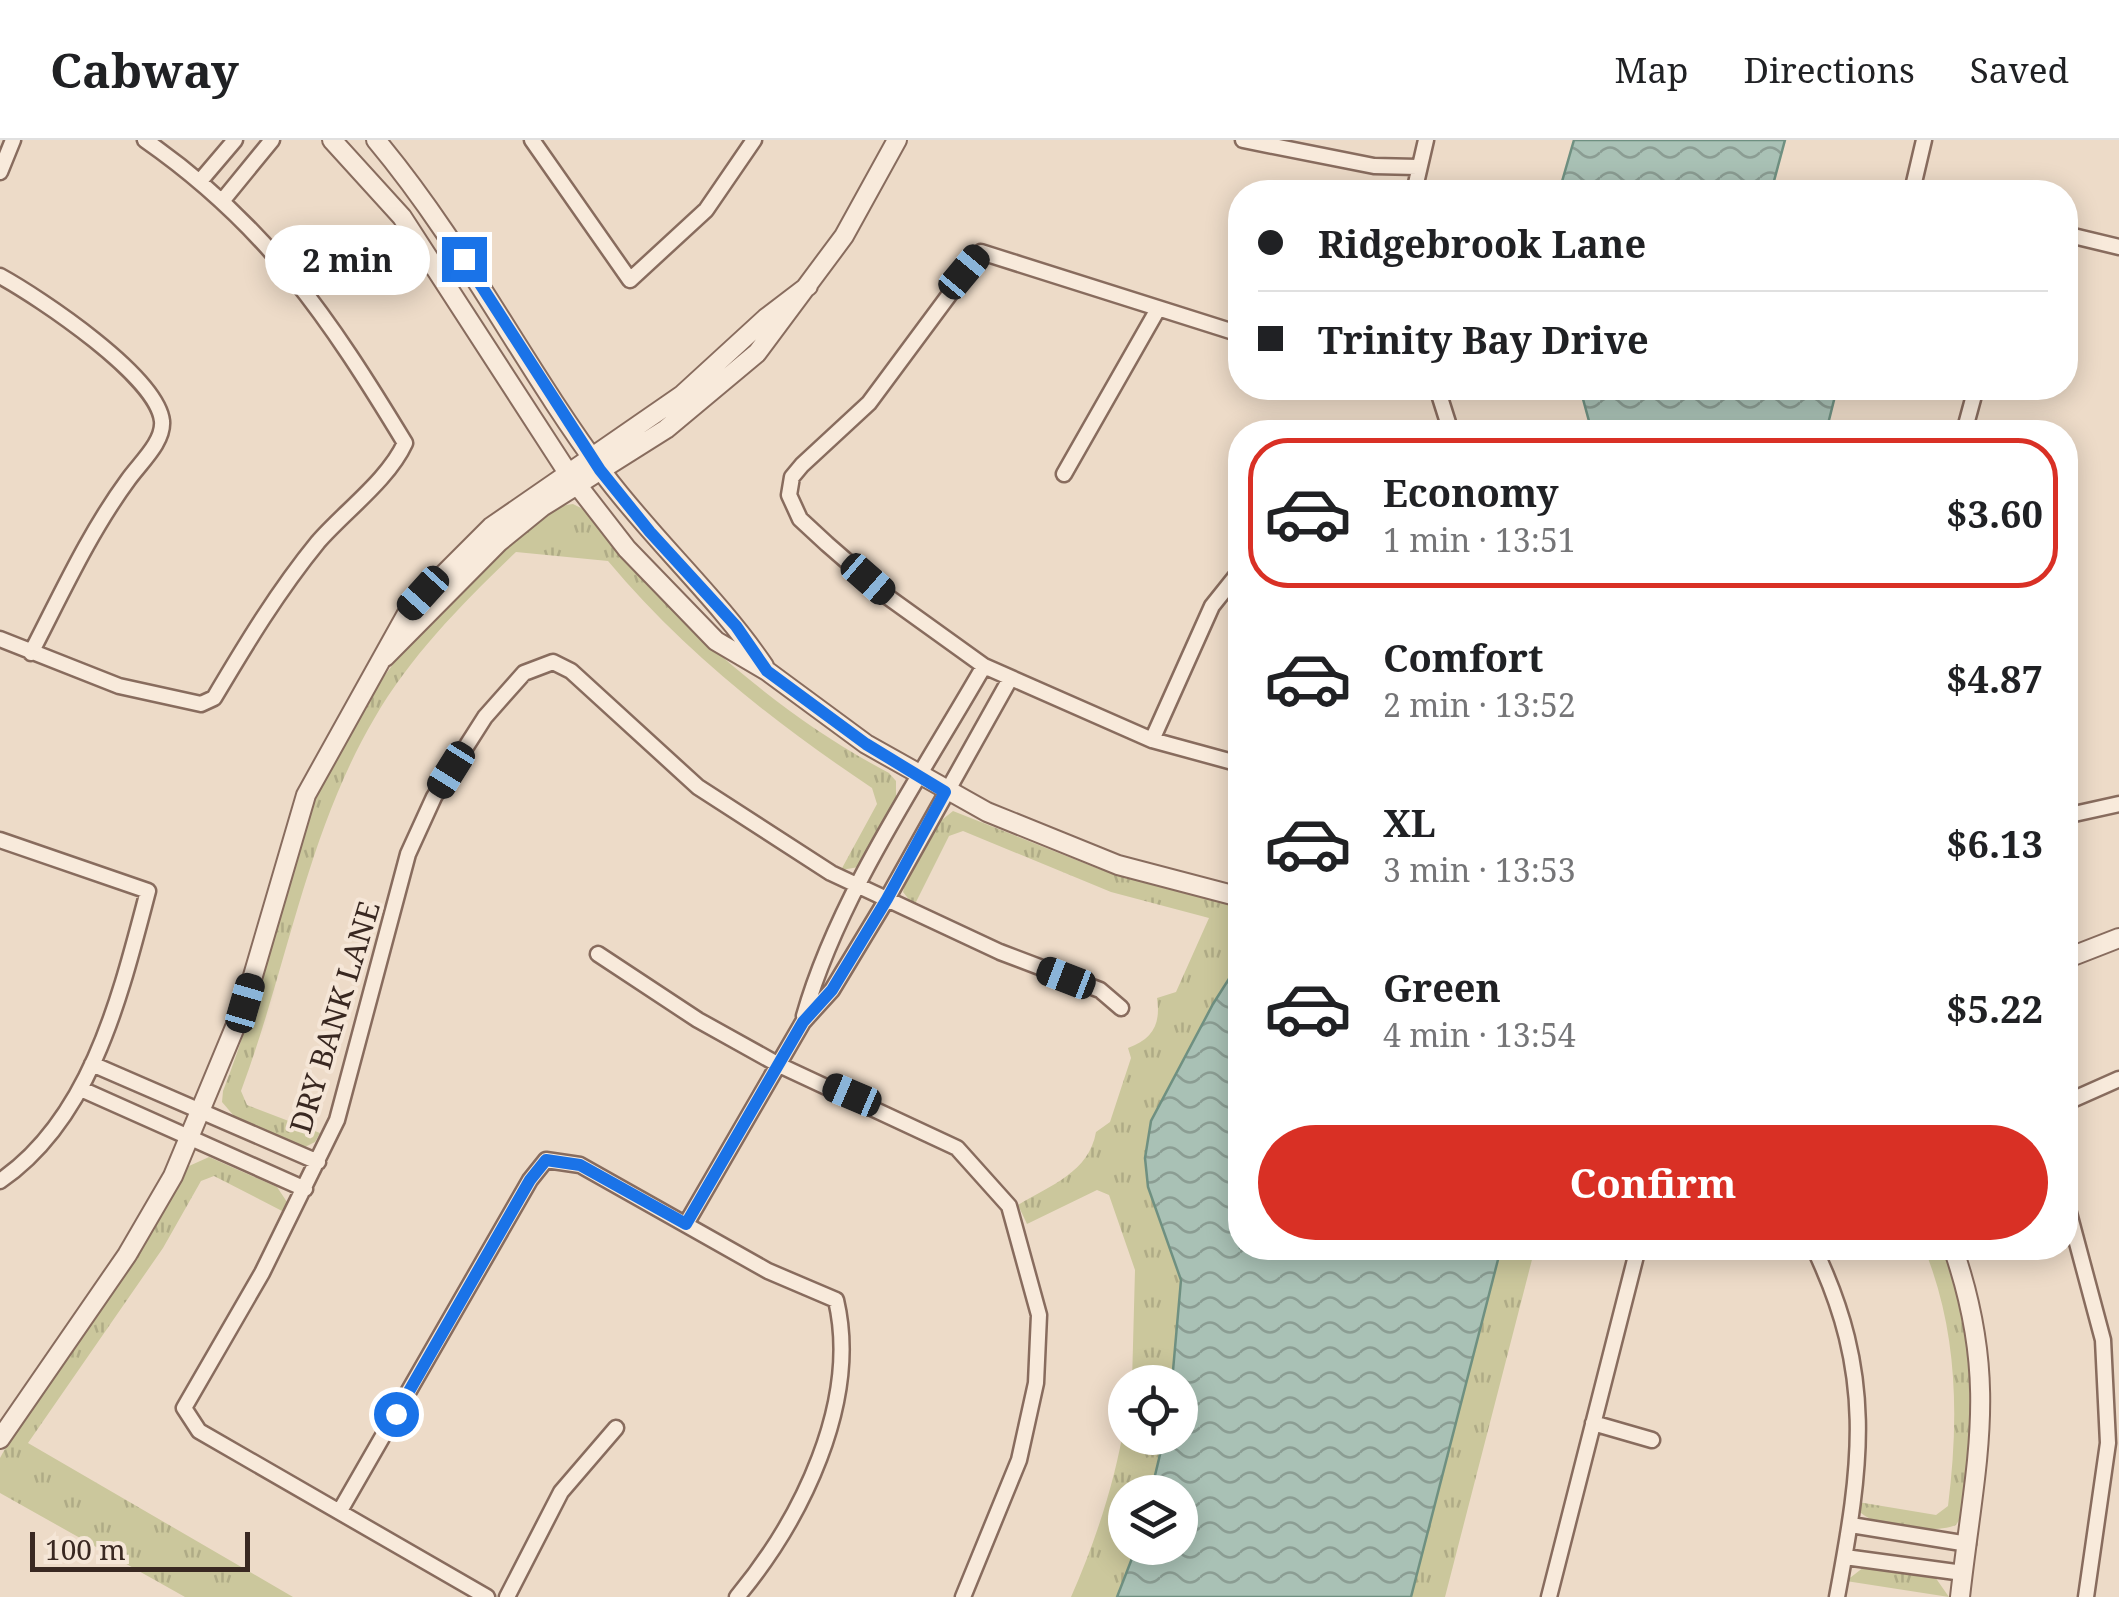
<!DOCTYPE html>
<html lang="en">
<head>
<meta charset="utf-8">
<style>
  :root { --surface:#fff; --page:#f6f6f6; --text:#202124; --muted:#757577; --line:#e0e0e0; --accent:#d93025 }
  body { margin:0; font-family:"Noto Serif",serif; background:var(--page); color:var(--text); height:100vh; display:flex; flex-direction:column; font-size:38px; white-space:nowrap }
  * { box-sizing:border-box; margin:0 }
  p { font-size:32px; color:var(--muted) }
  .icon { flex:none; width:55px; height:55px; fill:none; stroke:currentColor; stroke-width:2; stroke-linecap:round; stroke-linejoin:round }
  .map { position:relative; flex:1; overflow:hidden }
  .sheet { position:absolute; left:1228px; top:280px; width:850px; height:840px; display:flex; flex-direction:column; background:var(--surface); border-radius:40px; box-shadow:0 5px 25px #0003 }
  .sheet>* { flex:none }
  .top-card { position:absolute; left:1228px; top:40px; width:850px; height:220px; border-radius:40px; box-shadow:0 5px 25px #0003; display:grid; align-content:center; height:220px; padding:0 30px; background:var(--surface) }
  .tools { position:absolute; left:1108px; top:1225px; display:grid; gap:20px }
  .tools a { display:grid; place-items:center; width:90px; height:90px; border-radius:50%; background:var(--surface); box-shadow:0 5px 25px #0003; font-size:50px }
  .scale { position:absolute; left:30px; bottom:25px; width:220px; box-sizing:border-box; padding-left:10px; border:5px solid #392821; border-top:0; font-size:28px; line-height:35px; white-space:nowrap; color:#392821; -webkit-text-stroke:8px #f5e6d7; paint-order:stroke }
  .end { position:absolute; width:45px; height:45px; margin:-22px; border:12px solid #1a73e8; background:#fff; box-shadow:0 0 0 5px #fff }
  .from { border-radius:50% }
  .bubble { position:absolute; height:70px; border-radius:35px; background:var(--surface); box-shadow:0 5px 25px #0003; font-size:32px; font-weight:700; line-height:70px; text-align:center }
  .car { position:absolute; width:30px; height:60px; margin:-30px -15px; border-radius:12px; box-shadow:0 0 8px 2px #0007; background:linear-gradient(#222 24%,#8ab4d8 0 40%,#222 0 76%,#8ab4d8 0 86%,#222 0) }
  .top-card b { display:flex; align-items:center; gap:35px; height:95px; font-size:38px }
  .top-card b+b { border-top:2px solid var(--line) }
  .top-card i { width:25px; height:25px; background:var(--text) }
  ul { padding:18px 0 0; list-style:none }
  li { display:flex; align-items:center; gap:30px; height:150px; margin:0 20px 15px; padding:0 10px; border:5px solid transparent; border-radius:40px }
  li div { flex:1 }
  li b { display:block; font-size:38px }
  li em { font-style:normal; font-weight:700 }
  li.on { border-color:var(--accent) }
  li>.icon { width:90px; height:90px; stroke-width:1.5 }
  .primary-button { display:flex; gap:20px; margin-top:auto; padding:20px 30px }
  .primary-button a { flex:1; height:115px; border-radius:60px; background:var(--accent); color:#fff; font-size:40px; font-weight:700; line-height:115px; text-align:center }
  header { display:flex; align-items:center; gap:60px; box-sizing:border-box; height:140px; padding:0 50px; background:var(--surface); border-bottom:2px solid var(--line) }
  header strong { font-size:48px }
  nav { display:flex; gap:55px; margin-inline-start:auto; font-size:35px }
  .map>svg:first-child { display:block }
  .grass { fill:url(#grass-tufts); fill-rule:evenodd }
  .water { fill:url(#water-waves); stroke:#6f9081; stroke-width:2.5 }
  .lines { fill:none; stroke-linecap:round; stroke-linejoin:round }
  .minor-casing { stroke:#886c5e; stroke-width:19 }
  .tertiary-casing { stroke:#886c5e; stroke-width:22 }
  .minor { stroke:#f8eadb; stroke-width:14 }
  .tertiary { stroke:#f8eadb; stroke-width:18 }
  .route { stroke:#1a73e8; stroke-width:12 }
  .labels { text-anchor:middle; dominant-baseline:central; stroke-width:8; stroke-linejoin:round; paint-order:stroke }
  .street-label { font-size:30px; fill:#392821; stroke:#f5e6d7 }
</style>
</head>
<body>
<header>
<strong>Cabway</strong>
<nav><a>Map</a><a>Directions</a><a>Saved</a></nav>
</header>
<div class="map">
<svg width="2119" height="1457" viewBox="0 0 2119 1457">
  <defs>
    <pattern id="grass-tufts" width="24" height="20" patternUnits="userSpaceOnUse" patternTransform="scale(2.5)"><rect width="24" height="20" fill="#cbc79c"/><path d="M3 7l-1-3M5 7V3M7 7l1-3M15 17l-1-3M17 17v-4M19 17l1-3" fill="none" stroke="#afab86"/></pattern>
    <pattern id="water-waves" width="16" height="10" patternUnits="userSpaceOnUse" patternTransform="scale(2.5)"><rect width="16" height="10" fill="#a9c1b5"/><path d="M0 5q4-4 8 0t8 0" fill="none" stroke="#8b9d93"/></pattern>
  </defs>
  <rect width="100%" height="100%" fill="#eddbc8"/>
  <path class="grass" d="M 573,364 L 583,369 C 602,390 618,413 637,434 C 709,511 794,583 889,633 L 896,641 L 896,663 L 859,727 L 841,730 L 877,664 L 872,648 C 775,583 684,512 608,421 L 516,412 C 463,463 411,515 374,579 C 307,693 287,828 241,951 L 247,965 L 320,993 L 315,1002 L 305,1007 L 234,976 L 222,962 L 223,951 C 255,870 273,787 299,704 C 335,593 408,487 499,413 C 520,395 545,366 573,364 Z
    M 953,671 L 1099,729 L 1240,766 L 1240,1108 L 1535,1108 L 1445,1457 L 1071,1457 C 1096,1400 1115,1342 1125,1281 L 1125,1298 L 1180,1298 L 1180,1242 L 1132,1242 L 1135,1130 L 1109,1055 L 1097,1050 L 1027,1084 L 1018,1065 C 1051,1045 1089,1032 1096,992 L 1110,982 L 1131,918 L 1128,908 C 1153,899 1161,884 1157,858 L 1176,852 L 1209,778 L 1111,752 L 963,691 L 949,696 L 914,766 L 903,752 L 905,743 L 938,683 ZM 1125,1352 L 1180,1352 L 1180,1408 L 1125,1408 Z
    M 209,1017 L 277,1047 L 287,1062 L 284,1072 L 214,1036 L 201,1041 L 163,1108 L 28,1303 L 293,1457 L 185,1457 L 0,1353 L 0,1318 L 13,1294 L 140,1113 L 189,1026 Z
    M 1924,1108 L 1943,1108 C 1973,1198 1978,1283 1961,1377 L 1956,1385 C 1934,1394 1874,1389 1858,1370 L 1858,1362 L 1936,1375 L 1948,1366 C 1959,1278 1958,1191 1924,1108 Z
    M 1864,1427 L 1935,1437 L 1949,1457 L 1846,1441 Z"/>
  <path class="water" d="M 1574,0 L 1785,0 L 1771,52 L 1559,52 Z
    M 1580,248 L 1837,248 L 1826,292 L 1592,292 Z
    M 1240,830 L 1240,1108 L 1501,1108 L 1411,1457 L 1117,1457 L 1136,1408 L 1180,1408 L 1180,1352 L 1151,1352 L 1164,1298 L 1180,1298 L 1180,1242 L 1172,1242 L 1181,1140 L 1148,1047 L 1145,1018 L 1151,981 L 1213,864 L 1232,834 Z"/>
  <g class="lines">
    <defs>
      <path id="minor" d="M 532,0 L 630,140 L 706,70 L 754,0
        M 1243,0 L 1374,26 L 1417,27
        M 0,32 L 13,0
        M 201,40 L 235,0
        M 1414,52 L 1426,0
        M 1918,52 L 1912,51 L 1924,0
        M 223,60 L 272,0
        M 2065,94 L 2119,107
        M 0,136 C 40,158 157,236 162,281 C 164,302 140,323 128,340 C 89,393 61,455 31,513
        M 1437,248 L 1451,292
        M 1964,292 L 1976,248
        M 1064,334 L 1158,169
        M 1240,431 L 1212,466 L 1152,600 L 1240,624
        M 0,499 L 119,546 L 201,564 L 214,558 C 246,504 278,451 318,402 C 345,371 388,340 405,303 C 329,178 267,85 145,0
        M 1152,600 L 984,526 L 888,457 L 827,404 L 800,379 L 789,355 L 792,337 L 802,325 L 869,263 L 981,112 L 1240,194
        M 2065,676 L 2119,664
        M 0,700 L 148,751 C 121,853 92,978 0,1041
        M 598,814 L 698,880 L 779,925 L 957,1008 L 1009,1066 L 1039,1175 L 1036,1243 L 1019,1320 L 963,1457
        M 804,876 C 838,756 922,634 984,526
        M 92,924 L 318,1022
        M 81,949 L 305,1049
        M 2065,963 L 2119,939
        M 2065,1058 L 2103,1200 L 2108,1303 L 2086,1457
        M 686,1084 L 803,882 L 832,850 L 887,759 L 1010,539
        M 1814,1108 C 1875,1235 1862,1323 1837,1457
        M 1593,1283 L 1652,1300
        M 341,1369 L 530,1040 L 546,1020 L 580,1025 L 768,1131 L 836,1160 C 860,1262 801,1380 737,1457
        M 1851,1385 L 1968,1404
        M 1845,1417 L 1963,1433
        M 487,1457 L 199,1291 L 184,1268 L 262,1133 L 337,980 L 408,714 L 434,657 L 485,577 L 524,533 L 553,522 L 571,531 L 698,647 L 831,733 L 1000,812 L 1100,850 L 1121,868
        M 507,1457 L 561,1352 L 616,1288
        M 1549,1457 L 1638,1108"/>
      <path id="tertiary" d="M 332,0 L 402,77 L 568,333 L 627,409 L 716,501 L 767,531 L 866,604 L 987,672 L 1118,725 L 1240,757
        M 376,0 C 463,104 523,225 603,333 C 654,401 717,457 764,526
        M 385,517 L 499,402 L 542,367 L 666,289 L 757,213 L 844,96 L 897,0
        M 2065,819 L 2119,798
        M 1953,1108 C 2000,1243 1975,1322 1960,1457
        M 0,1299 L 127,1115 L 173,1036 L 245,863 L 306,655 L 410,468 L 491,387 L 682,255 L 766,178 L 808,146"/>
    </defs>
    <use href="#minor" class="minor-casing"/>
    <use href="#tertiary" class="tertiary-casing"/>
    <use href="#minor" class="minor"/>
    <use href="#tertiary" class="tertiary"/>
  </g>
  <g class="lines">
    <path class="route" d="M 396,1274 L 530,1040 L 546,1020 L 580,1025 L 686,1084 L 803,882 L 832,850 L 887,759 L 945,652 L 866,604 L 767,531 L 736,486 L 650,392 L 600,330 L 464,119"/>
  </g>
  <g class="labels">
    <g class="street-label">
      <text transform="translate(334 877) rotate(-73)">DRY BANK LANE</text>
    </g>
  </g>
</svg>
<div class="tools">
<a><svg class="icon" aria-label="locate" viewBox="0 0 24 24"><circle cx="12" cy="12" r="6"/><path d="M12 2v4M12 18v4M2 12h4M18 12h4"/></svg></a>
<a><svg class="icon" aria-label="layers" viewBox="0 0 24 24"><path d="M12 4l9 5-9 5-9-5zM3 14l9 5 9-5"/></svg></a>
</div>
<div class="scale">100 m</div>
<i class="end from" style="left:396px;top:1274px"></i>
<i class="end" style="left:464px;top:119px"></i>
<div class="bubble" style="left:265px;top:85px;width:165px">2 min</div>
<i class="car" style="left:964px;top:132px;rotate:40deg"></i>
<i class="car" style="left:868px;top:439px;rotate:131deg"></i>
<i class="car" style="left:423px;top:453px;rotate:222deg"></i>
<i class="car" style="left:451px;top:630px;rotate:212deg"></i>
<i class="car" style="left:1066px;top:838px;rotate:291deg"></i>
<i class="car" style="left:245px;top:863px;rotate:16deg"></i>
<i class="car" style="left:852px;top:955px;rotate:293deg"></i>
<div class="top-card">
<b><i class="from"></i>Ridgebrook Lane</b>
<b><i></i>Trinity Bay Drive</b>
</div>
<section class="sheet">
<ul>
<li class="on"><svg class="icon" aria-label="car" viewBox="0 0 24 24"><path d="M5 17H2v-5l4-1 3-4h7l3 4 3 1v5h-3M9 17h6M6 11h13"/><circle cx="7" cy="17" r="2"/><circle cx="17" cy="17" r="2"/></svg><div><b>Economy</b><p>1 min · 13:51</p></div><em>$3.60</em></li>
<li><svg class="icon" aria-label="car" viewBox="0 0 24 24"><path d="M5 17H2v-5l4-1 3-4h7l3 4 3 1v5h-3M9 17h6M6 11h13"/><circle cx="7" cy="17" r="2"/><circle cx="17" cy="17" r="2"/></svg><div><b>Comfort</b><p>2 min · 13:52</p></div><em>$4.87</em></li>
<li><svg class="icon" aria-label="car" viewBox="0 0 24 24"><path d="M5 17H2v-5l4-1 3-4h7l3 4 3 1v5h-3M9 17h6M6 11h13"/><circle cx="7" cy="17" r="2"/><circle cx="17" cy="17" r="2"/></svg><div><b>XL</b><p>3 min · 13:53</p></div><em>$6.13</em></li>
<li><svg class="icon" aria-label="car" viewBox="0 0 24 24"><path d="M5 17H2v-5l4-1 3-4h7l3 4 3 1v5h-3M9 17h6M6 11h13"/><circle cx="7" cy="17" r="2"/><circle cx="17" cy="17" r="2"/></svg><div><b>Green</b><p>4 min · 13:54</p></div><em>$5.22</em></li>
</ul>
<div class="primary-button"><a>Confirm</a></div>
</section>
</div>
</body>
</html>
